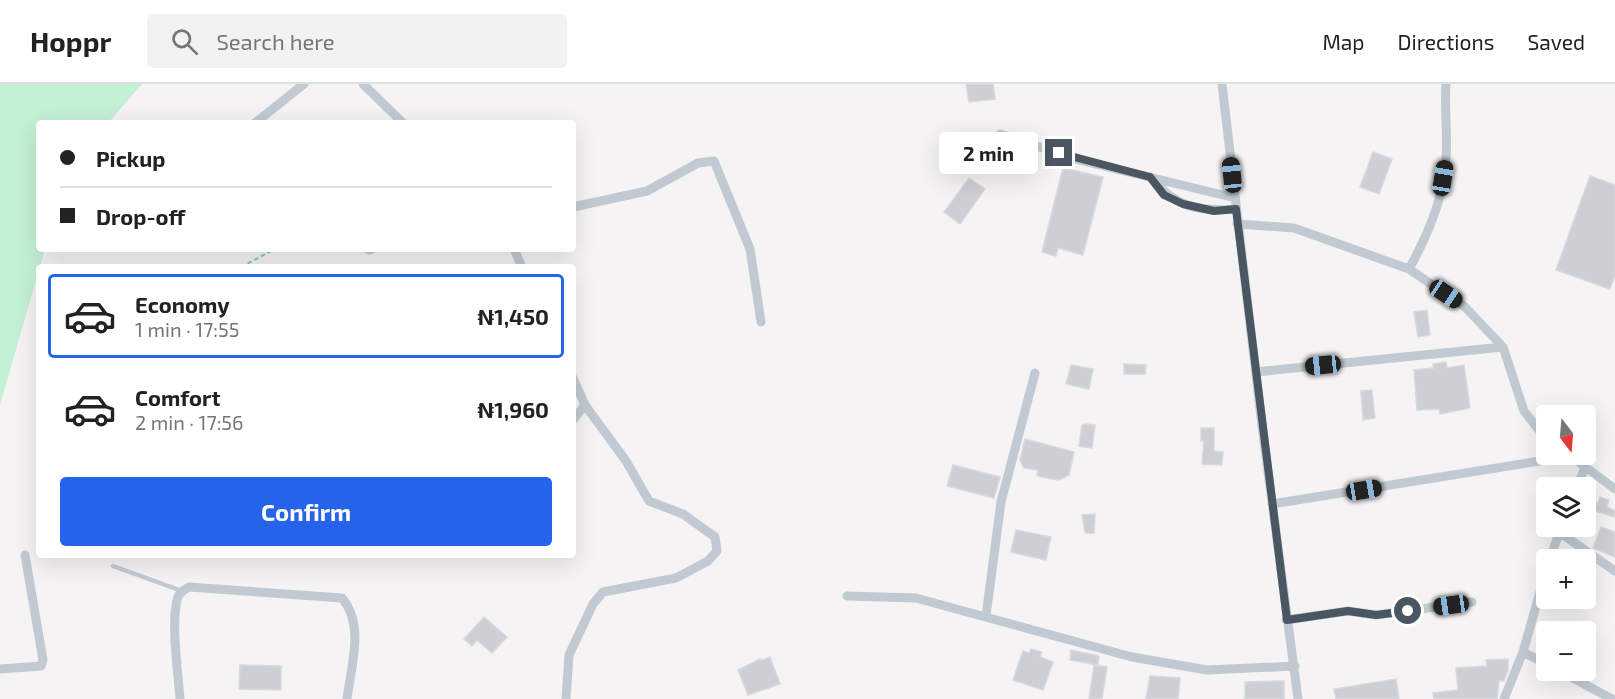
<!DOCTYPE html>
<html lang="en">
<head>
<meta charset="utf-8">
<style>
  :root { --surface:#fff; --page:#f2f2f2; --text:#222; --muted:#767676; --line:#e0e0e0; --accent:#2563eb }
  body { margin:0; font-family:"Exo 2",sans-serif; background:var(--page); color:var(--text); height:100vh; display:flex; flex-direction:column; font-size:22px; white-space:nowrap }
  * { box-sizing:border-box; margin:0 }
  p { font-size:20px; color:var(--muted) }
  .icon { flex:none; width:33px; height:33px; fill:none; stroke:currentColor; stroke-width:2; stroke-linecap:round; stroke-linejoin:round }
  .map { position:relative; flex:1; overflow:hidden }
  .details { position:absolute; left:36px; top:180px; width:540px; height:294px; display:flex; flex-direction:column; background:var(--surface); border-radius:6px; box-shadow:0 6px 24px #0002 }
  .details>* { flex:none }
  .banner { position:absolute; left:36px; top:36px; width:540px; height:132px; border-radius:6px; box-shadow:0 6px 24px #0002; display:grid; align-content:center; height:132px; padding:0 24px; background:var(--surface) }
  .needle { width:39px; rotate:164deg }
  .fabs { position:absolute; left:1536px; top:321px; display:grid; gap:12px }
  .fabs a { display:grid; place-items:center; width:60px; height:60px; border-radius:6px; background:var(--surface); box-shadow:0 6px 24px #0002; font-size:30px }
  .end { position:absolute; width:27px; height:27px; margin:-14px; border:8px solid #4a5661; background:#fff; box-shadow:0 0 0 3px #fff }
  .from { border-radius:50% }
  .bubble { position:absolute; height:42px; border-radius:6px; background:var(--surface); box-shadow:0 6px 24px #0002; font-size:20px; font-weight:700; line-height:42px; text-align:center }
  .car { position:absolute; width:18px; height:36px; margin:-18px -9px; border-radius:8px; box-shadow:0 0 4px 2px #0007; background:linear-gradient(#222 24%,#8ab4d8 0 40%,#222 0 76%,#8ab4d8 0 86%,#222 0) }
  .banner b { display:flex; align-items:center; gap:21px; height:57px; font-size:22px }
  .banner b+b { border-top:2px solid var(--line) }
  .banner i { width:15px; height:15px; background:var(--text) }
  ul { padding:10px 0 0; list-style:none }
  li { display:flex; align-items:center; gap:18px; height:84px; margin:0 12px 9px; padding:0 12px; border:3px solid transparent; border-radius:6px }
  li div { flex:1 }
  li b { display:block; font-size:22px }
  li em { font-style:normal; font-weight:700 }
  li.selected { border-color:var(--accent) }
  li>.icon { width:54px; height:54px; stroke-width:1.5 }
  .primary-button { display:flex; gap:12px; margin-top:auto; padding:12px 24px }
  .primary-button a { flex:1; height:69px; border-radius:6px; background:var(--accent); color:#fff; font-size:24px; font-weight:700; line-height:69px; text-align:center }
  header { display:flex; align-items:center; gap:36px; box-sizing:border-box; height:84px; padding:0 30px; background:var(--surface); border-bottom:2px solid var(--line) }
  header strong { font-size:28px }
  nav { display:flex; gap:33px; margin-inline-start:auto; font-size:21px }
  .search { width:420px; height:54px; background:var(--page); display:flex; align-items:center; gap:15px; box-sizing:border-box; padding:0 21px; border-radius:6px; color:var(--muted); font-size:22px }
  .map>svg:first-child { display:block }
  .green { fill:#c3f1d5 }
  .building { fill:#cdcfd5; stroke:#d7d9de; stroke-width:1.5 }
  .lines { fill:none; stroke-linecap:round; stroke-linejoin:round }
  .path { stroke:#7ad0a6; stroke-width:2; stroke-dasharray:4.5 3; stroke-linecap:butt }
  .lane { stroke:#c1cad2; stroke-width:4.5 }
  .street { stroke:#c1cad2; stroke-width:9 }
  .route { stroke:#4a5661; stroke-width:8 }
</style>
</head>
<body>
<header>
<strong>Hoppr</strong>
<div class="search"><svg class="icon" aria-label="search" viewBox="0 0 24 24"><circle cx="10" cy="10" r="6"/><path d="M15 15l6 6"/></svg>Search here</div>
<nav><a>Map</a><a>Directions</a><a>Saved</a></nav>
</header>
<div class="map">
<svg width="1615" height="615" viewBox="0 0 1615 615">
  <rect width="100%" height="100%" fill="#f5f3f3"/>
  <path class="green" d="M 0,0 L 142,0 L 108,39 L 39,39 L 39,165 L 45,165 L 0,321 Z"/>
  <path class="building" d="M 966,0 L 993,0 L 995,15 L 969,18 Z
    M 991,55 L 1007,62 L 1002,74 L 986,67 Z
    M 1373,68 L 1392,75 L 1379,110 L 1360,103 Z
    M 1063,84 L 1103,93 L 1083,171 L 1058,164 L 1056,172 L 1042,168 Z
    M 1590,92 L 1615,101 L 1615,191 L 1610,205 L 1556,186 Z
    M 969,94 L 985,105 L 960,140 L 944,128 Z
    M 1427,226 L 1430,251 L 1418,253 L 1414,228 Z
    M 1446,278 L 1447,284 L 1464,281 L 1470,324 L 1440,330 L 1439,325 L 1417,326 L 1414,286 L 1434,284 L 1433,280 Z
    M 1124,280 L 1146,281 L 1145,290 L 1124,290 Z
    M 1071,281 L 1093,285 L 1089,305 L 1066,300 Z
    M 1372,306 L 1375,334 L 1363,336 L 1361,307 Z
    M 1085,340 L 1095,341 L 1092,364 L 1079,362 L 1082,341 Z
    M 1201,344 L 1214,344 L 1214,367 L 1223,368 L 1222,381 L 1202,380 L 1204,357 L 1201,357 Z
    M 1025,355 L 1074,368 L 1069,391 L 1059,396 L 1041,393 L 1037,391 L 1038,386 L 1024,384 L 1020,376 Z
    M 953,381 L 1000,393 L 994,414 L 947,402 Z
    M 1600,413 L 1609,416 L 1607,423 L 1615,427 L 1614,433 L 1586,424 L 1586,414 L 1598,419 Z
    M 1095,430 L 1094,449 L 1085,449 L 1082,431 Z
    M 1601,443 L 1615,448 L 1615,473 L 1593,464 Z
    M 1016,446 L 1051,453 L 1046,476 L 1011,468 Z
    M 484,533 L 507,553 L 492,569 L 477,556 L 472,562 L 464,555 Z
    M 1031,565 L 1042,568 L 1040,573 L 1053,578 L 1043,606 L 1013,596 L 1023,567 L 1029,569 Z
    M 1071,566 L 1099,572 L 1098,581 L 1070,576 Z
    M 770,573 L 780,600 L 748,611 L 738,586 L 760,575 L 760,577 Z
    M 1508,575 L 1508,586 L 1504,597 L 1499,597 L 1497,615 L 1434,615 L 1433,609 L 1458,606 L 1456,584 L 1487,582 L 1486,576 Z
    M 240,581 L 281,582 L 281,606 L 239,605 Z
    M 1094,581 L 1107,583 L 1102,615 L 1089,615 Z
    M 1150,592 L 1180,594 L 1178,615 L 1146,615 Z
    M 1396,595 L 1399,615 L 1336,615 L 1334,605 Z
    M 1284,597 L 1284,615 L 1245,615 L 1245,598 Z"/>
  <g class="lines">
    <path class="path" d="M 241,183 L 275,165"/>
    <path class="lane" d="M 113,482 L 182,507"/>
    <path class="street" d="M 363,0 L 403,39
      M 1222,0 L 1262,342 L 1298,615
      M 255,39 L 304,0
      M 1000,50 L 1079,76 L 1235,114
      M 1151,93 C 1174,123 1199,128 1236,125
      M 573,123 L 647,107 L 698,79 L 714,77 L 750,165 L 761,238
      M 1237,140 L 1294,144 L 1409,185 L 1465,223 L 1503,263 L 1524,327 L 1546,355
      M 514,165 L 522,183
      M 369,166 L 372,165
      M 1409,185 C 1428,151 1444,114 1446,75 C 1448,50 1444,25 1446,0
      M 1256,288 L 1503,263
      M 573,336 L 585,321
      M 1568,370 L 1615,405
      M 1577,404 L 1585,383
      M 1272,420 L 1571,372
      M 1559,448 L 1615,487
      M 1550,476 L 1560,445
      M 847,512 L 916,514 L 1132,573 L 1207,586 L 1295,582
      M 986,532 L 1001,418 L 1035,289
      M 1286,536 L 1348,527 L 1376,531 L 1472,518
      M 1523,568 L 1546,580
      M 0,585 L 41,582 L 43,576 L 25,471
      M 1558,586 L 1612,615
      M 180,615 C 178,587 171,542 177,516 C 178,509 184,506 189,503 L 342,514 C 365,541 351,582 347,615
      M 566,615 L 569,571 L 593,520 L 603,508 L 676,494 L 708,477 L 717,467 L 715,453 L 683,430 L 649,417 L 626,377 L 585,321 L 573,294
      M 1504,615 L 1523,568 L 1546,487"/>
  </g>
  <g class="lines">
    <path class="route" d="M 1059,69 L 1150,93 L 1164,111 L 1183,120 L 1214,127 L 1236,125 L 1287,536 L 1348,527 L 1376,531 L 1408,527"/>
  </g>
</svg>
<div class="fabs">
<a><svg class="needle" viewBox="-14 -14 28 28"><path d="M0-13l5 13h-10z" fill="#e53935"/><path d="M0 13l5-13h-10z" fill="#767676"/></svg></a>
<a><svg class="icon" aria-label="layers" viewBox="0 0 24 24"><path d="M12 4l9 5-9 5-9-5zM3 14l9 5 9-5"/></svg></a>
<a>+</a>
<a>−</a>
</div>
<i class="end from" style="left:1408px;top:527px"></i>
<i class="end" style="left:1059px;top:69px"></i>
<div class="bubble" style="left:939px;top:48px;width:99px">2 min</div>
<i class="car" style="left:1232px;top:91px;rotate:354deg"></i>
<i class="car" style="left:1443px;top:94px;rotate:9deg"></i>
<i class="car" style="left:1446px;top:210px;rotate:124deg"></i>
<i class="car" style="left:1323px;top:281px;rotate:264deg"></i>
<i class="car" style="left:1364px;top:406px;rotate:81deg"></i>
<i class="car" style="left:1451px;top:521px;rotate:262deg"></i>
<div class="banner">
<b><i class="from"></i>Pickup</b>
<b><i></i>Drop-off</b>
</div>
<section class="details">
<ul>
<li class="selected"><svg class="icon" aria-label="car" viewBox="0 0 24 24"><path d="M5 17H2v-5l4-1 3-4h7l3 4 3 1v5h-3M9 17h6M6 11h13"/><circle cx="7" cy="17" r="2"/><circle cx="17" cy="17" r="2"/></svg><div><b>Economy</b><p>1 min · 17:55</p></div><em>₦1,450</em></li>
<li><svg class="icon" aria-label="car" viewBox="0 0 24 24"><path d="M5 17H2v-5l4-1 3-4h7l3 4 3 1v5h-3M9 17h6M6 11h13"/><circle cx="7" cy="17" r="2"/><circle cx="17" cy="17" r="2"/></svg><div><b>Comfort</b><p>2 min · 17:56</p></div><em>₦1,960</em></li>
</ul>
<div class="primary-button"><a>Confirm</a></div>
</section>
</div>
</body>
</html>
